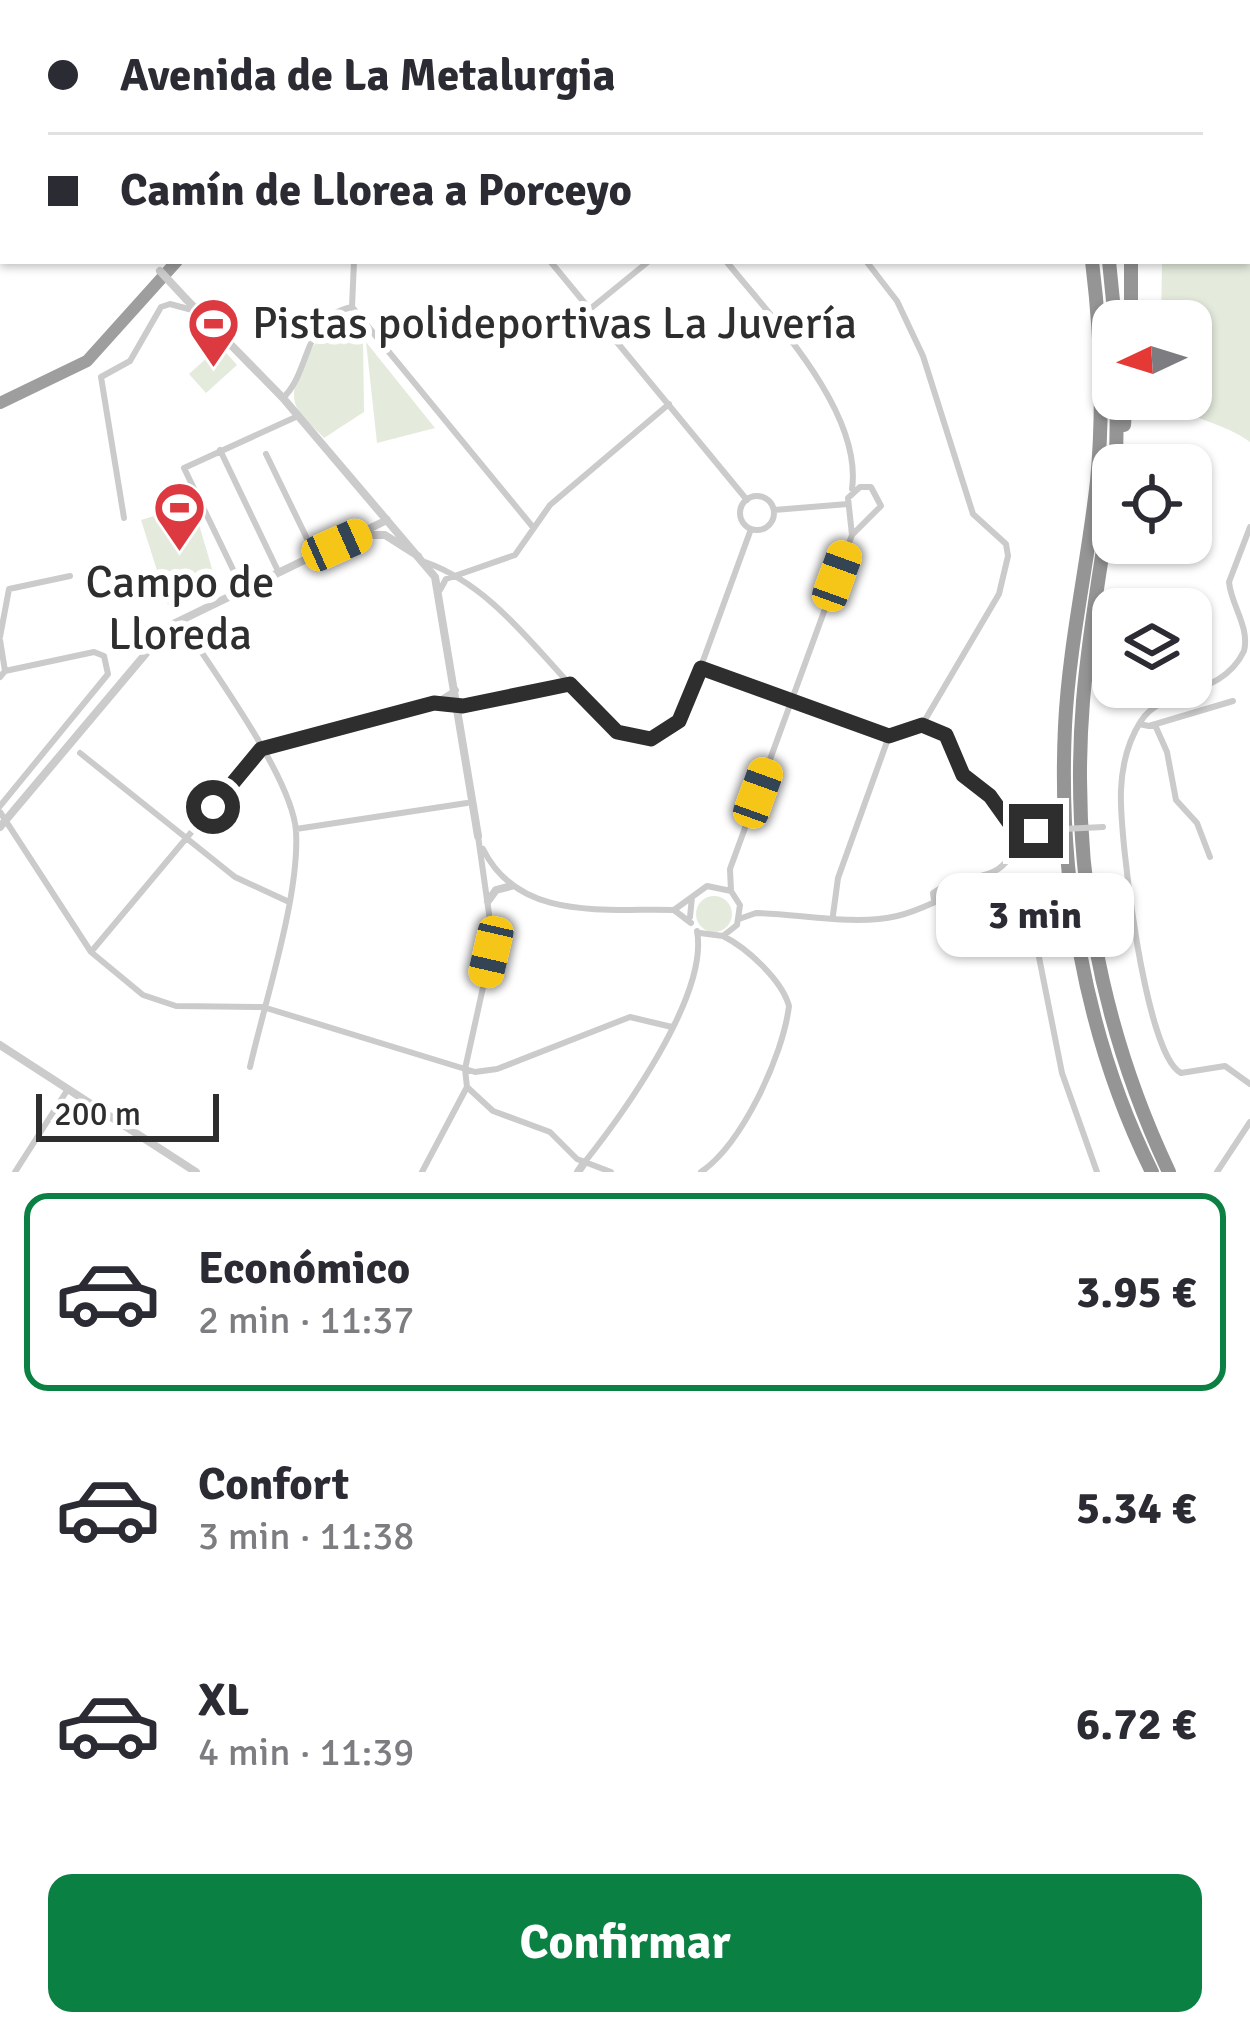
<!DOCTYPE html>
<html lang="es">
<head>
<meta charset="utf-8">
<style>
  :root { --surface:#fff; --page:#f2f2f3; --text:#2b2b33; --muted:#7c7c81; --line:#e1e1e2; --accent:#0b8043 }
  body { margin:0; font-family:Signika,sans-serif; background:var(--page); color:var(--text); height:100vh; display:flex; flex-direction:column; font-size:45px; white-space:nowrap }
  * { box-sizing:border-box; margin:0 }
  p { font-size:39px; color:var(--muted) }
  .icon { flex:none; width:66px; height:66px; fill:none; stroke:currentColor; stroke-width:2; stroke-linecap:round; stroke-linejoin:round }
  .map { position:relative; height:1172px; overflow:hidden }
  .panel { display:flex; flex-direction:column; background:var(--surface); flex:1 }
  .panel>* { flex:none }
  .guide { position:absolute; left:0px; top:0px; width:1251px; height:264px; box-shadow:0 3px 9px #0004; display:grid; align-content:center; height:264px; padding:0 48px; background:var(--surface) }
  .needle { width:78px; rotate:266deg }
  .buttons { position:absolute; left:1092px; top:300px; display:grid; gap:24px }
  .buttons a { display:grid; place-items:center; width:120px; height:120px; border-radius:24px; background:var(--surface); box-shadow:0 3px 9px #0004; font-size:60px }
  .scale { position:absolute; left:36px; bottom:30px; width:183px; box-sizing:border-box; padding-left:12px; border:6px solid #2e2e2e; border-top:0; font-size:33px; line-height:42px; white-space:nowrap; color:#2e2e2e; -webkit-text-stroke:9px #fff; paint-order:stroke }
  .end { position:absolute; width:54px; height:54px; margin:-27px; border:15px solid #2e2e2e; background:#fff; box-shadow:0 0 0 6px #fff }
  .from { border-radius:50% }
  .bubble { position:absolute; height:84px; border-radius:24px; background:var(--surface); box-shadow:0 3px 9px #0004; font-size:39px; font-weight:700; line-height:84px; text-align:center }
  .car { position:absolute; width:36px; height:72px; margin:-36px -18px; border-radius:15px; box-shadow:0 0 9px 3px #0007; background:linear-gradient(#f5c518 24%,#345 0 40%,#f5c518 0 76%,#345 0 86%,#f5c518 0) }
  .guide b { display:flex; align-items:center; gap:42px; height:114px; font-size:45px }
  .guide b+b { border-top:3px solid var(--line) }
  .guide i { width:30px; height:30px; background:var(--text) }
  ul { padding:21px 0 0; list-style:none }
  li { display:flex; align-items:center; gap:36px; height:198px; margin:0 24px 18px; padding:0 24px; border:6px solid transparent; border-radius:24px }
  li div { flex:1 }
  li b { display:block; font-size:45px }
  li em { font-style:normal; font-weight:700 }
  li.current { border-color:var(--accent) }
  li>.icon { width:108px; height:108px; stroke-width:1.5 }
  .cta { display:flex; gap:24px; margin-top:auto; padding:24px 48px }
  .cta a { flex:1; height:138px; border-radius:24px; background:var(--accent); color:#fff; font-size:48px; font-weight:700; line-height:138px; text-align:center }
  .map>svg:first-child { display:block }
  .green { fill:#e4ebdd }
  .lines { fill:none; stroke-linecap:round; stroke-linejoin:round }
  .minor { stroke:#cbcbcb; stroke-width:6 }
  .tertiary { stroke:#cbcbcb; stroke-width:8 }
  .trunk { stroke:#9e9e9e; stroke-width:12 }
  .motorway { stroke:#959595; stroke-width:14 }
  .rail { stroke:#838383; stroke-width:3; stroke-dasharray:12 9; stroke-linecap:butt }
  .minor-bridge { stroke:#cbcbcb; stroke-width:6 }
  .tertiary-bridge { stroke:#cbcbcb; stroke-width:8 }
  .route { stroke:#2e2e2e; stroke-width:15 }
  .labels { text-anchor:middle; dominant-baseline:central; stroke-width:12; stroke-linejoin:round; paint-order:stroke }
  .poi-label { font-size:45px; fill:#2e2e2e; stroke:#fff; text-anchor:start }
</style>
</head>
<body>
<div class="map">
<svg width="1250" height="1172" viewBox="0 0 1250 1172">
  <rect width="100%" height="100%" fill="#fff"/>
  <path class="green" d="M 1248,146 L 1250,148 L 1250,442 C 1223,422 1190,420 1165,399 L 1191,399 L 1191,321 L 1161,321 L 1162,261 L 1248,261 Z
    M 344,317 L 363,340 L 364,412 L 324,438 C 316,429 303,419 297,408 C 283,383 321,327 344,317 Z
    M 366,342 L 435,428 L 377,443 Z
    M 220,346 L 237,365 L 206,393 L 189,374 Z
    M 193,504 L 218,589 L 168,605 L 141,520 Z
    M696 914a18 18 0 1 1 36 0a18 18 0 1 1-36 0Z"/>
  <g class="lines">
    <path class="minor" d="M 420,0 L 421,3
      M 649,0 L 652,3
      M 791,0 L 793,3
      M 153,3 L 159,0
      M 353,3 L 355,0
      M 391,3 L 395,0
      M 537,3 L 541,0
      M 821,3 L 822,0
      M 0,81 L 3,83
      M 550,261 L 747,500
      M 726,261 C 771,317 863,411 852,489
      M 866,261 L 897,301 L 923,356 L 973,514 L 1006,544 L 1008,556 L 999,594 L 922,725 L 889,736
      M 352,307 L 532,526
      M 590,309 L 649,261
      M 283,398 C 312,370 302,317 352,307 L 354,261
      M 220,450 L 278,571
      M 266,454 L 315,555
      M740 513a17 17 0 1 1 34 0a17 17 0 1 1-34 0Z
      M 774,510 L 848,504
      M 124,518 L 101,377 L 130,361 L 161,307 L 170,304 L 196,311
      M 1250,527 L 1229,582 C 1231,605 1250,627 1244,651 C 1221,699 1162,687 1141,721 C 1128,741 1122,766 1121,790 C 1119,835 1145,1055 1181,1073 L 1225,1066 L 1250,1084
      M 425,562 C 490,585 532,645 579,694 C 591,707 605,725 620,733 C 644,747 670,735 684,713 L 751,529
      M 242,588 L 184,468 L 298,416
      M 440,590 L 446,579 L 515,555 L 550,505 L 669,404
      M 181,621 C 212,670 292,777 296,831 C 300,895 265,1001 250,1067
      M 0,637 L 9,589 L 70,576
      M 0,640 L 5,671
      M 701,668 L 889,736
      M 0,677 L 5,671 L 94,652 L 104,656 L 108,674 L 0,806
      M 435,703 L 463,706 L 570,684
      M 1139,724 L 1149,726 L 1233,701
      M 922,725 L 953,740 L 963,775 L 990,796 L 1020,838
      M 1155,725 L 1167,752 L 1176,800 L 1197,823 L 1210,857
      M 80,753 L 235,877 L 287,901
      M 0,812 L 91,952 L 143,995 L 176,1006 L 263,1007 L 475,1072 L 497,1069 L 630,1017 L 672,1027
      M 296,829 L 467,803
      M 478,836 L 493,942 L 465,1069 L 467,1087 L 493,1111 L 550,1132 L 577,1159 L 611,1172
      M 483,849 C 519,922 605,908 674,910 L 691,923
      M 731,891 L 730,869 L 852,535 L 881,506 L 871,487 L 860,487 L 848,498 L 852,535
      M 934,900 L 933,893 C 972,866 998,892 1020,838 L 1043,830
      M 674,910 L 707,886 L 731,891 L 740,905 L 737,925 L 723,936 L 700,933
      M 833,915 L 838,878 L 889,736
      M 690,917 L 692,897
      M 739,919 L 756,913 C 800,914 855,926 897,916 C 938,907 970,873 1013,895 L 1033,927 L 1062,1073 L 1097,1172
      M 91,952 L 261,749 L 435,703 L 456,690
      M 584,1163 C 623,1114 709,995 697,931
      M 15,1172 L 68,1089
      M 422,1172 L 467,1087
      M 701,1172 C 742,1144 783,1056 789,1006 C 782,980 747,948 723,936
      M 1217,1172 L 1250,1122"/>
    <path class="tertiary" d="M 0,47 L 3,54
      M 186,299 L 283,398 L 435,577 L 478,836
      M 363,535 L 385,535 L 418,556
      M 0,827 L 169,626 L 387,520
      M 488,901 L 496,890 L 511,886
      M 0,1045 L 196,1172
      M 578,1172 L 584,1163"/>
    <path class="trunk" d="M 371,3 L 373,0
      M 0,403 L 87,361 L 177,261"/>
    <path class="motorway" d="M 1009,0 L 1010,3
      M 1025,0 L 1026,3
      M 1041,0 L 1042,3
      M 1101,0 L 1102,3
      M 1092,261 C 1101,334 1104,407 1097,481 C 1088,563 1069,644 1065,726 C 1058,878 1084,1035 1152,1172
      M 1109,261 L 1115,321
      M 1131,321 L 1131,261
      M 1124,425 L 1126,399
      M 1116,465 L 1117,399
      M 1113,483 C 1103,555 1089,628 1083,701 C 1070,864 1099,1024 1169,1172"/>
    <path class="rail" d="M 1248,136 L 1250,137"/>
    <path class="minor-bridge" d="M 1043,830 L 1103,827"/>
    <path class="tertiary-bridge" d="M 160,271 L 186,299"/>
  </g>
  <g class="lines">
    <path class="route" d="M 213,807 L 261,749 L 434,703 L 463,706 L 570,684 L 617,732 L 651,739 L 679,721 L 701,668 L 889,736 L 922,725 L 946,735 L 963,775 L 990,796 L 1020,838 L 1036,831"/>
  </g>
  <defs>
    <symbol id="stadium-pin" viewBox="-11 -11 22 30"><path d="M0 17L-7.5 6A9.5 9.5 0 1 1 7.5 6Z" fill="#dd3941" stroke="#fff"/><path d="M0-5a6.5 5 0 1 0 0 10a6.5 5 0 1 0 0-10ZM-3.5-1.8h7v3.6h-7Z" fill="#fff"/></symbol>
  </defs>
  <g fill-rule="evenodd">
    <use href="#stadium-pin" x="184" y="294" width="59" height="81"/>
    <use href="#stadium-pin" x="150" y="478" width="59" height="81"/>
  </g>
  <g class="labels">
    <g class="poi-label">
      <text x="252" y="323">Pistas polideportivas La Juvería</text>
      <text x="180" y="582" text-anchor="middle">Campo de<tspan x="180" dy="52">Lloreda</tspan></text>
    </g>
  </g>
</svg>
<div class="buttons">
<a><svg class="needle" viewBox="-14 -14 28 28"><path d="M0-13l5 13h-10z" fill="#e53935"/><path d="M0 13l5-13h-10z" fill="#7c7c81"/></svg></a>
<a><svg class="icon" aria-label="locate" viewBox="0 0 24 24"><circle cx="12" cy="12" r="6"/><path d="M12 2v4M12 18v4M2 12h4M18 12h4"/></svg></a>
<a><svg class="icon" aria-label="layers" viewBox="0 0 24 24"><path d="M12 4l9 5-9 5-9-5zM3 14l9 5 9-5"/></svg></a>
</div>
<div class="scale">200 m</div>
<i class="end from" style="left:213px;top:807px"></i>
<i class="end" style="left:1036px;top:831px"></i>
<div class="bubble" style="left:936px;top:873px;width:198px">3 min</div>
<i class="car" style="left:337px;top:545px;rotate:66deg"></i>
<i class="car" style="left:837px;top:576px;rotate:20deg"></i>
<i class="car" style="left:758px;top:793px;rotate:20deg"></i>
<i class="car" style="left:491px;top:952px;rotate:193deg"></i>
<div class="guide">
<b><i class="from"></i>Avenida de La Metalurgia</b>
<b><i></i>Camín de Llorea a Porceyo</b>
</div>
</div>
<section class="panel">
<ul>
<li class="current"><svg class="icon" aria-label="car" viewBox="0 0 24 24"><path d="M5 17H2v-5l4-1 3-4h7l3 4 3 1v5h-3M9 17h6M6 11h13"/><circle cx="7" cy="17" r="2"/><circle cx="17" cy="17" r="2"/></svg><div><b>Económico</b><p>2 min · 11:37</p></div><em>3.95 €</em></li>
<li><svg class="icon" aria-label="car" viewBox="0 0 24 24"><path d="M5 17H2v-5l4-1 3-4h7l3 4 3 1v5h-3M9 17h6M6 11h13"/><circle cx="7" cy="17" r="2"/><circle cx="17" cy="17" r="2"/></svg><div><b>Confort</b><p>3 min · 11:38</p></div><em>5.34 €</em></li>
<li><svg class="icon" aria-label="car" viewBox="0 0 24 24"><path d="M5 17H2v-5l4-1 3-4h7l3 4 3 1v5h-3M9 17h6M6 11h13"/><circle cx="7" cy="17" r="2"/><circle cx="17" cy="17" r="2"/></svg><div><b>XL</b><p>4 min · 11:39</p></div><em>6.72 €</em></li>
</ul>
<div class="cta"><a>Confirmar</a></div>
</section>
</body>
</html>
